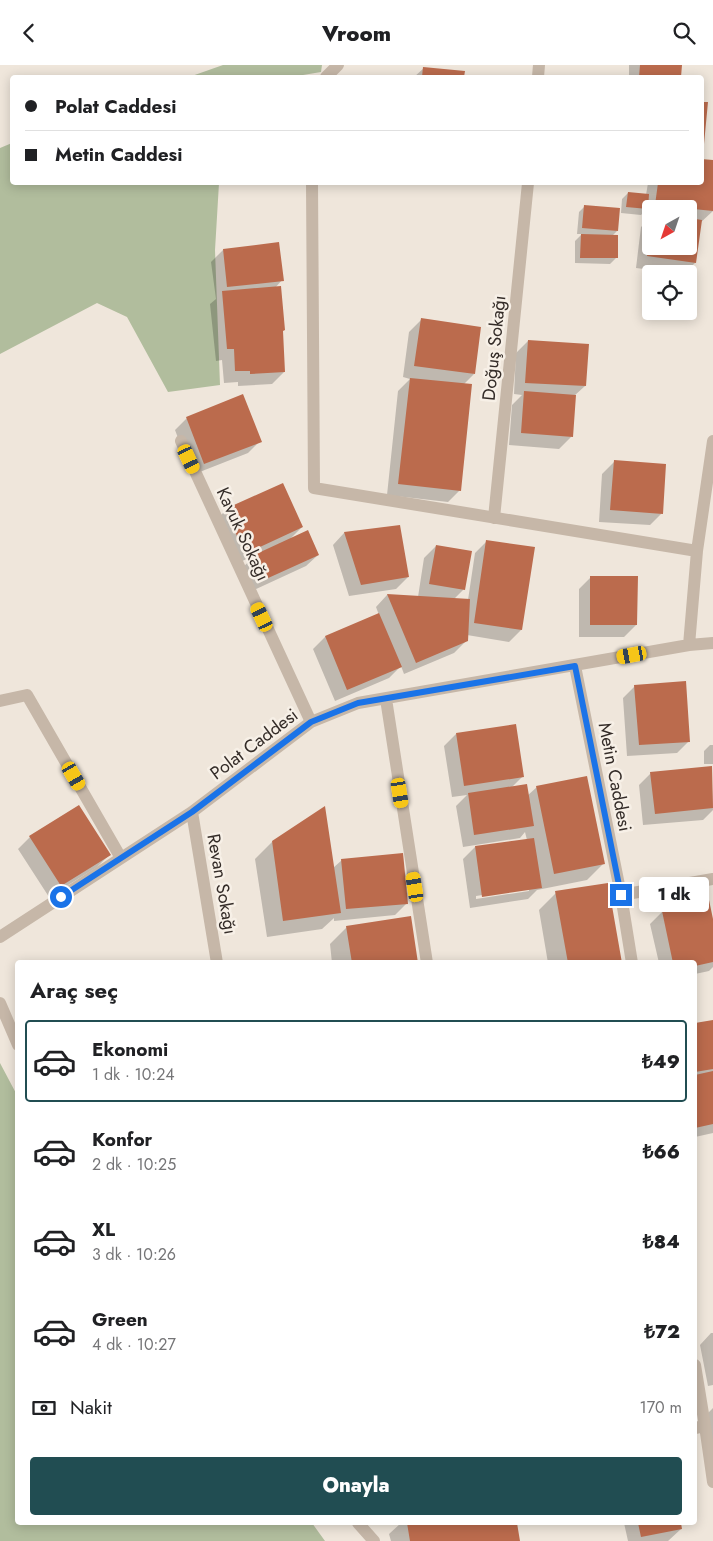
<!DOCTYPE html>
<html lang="tr">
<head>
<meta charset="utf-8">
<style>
  :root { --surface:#fff; --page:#f2f2f2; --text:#202124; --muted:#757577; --line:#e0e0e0; --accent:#214d52 }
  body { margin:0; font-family:Jost,sans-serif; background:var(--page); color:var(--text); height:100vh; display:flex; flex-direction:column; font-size:19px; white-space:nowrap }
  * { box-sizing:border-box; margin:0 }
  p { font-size:16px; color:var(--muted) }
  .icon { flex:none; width:28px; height:28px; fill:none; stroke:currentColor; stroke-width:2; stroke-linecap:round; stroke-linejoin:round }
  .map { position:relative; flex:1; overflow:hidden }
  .sheet { position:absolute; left:15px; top:895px; width:682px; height:565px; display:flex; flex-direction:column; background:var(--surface); border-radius:5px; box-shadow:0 2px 12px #0003 }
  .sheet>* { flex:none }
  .top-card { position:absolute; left:10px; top:10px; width:694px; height:110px; border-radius:5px; box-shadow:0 2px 12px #0003; display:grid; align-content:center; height:110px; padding:0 15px; background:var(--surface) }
  .needle { width:32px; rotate:220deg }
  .tools { position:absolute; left:642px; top:135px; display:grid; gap:10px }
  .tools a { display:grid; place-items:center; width:55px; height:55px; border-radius:5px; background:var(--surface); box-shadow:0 2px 12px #0003; font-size:25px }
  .end { position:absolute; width:22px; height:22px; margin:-11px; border:6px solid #1a73e8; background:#fff; box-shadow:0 0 0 2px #fff }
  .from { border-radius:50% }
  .bubble { position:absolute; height:35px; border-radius:5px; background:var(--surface); box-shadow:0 2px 12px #0003; font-size:16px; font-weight:800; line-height:35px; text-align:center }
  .car { position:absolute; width:15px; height:30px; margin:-15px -8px; border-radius:6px; box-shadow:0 0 4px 1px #0007; background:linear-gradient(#f5c518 24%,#345 0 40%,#f5c518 0 76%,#345 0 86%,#f5c518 0) }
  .top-card b { display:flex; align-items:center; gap:18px; height:48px; font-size:19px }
  .top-card b+b { border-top:1px solid var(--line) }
  .top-card i { width:12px; height:12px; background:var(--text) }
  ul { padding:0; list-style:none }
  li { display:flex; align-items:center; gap:15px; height:82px; margin:0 10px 8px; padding:0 5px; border:2px solid transparent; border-radius:5px }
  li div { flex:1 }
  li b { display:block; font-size:19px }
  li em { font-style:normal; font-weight:800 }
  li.on { border-color:var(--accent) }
  li>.icon { width:45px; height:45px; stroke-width:1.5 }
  h2 { padding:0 15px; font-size:22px; line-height:60px }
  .pay { display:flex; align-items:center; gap:12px; height:55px; padding:0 15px; font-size:19px }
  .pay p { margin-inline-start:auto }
  .action { display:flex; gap:10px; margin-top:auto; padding:10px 15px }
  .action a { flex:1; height:58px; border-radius:5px; background:var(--accent); color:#fff; font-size:20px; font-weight:800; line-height:58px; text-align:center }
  header { display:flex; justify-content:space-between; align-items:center; height:65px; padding:0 15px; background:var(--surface); font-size:22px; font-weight:800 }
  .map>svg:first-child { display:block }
  .green { fill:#b1bd9d }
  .shadow { fill:#0003; fill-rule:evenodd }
  .building { fill:#bb6b4d }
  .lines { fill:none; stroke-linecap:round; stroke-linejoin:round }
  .street { stroke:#c6b7a8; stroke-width:12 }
  .route { stroke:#1a73e8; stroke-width:6 }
  .labels { text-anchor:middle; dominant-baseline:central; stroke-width:5; stroke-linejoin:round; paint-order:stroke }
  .street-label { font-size:18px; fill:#342c28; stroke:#f7f0e7 }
</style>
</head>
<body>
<header><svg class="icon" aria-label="back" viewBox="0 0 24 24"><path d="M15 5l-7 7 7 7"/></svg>Vroom<svg class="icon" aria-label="search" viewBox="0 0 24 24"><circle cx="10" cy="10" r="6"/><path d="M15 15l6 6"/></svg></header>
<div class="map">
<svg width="713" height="1476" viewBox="0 0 713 1476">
  <rect width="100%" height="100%" fill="#efe6db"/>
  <path class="green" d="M 223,0 L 322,0 L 321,7 L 291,12 L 189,12 Z
    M 12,78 L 12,118 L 219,118 L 215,185 L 220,320 L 168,327 L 127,252 L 97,238 L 0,289 L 0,83 Z
    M 0,998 L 18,1032 L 18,1458 L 312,1458 L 325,1476 L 0,1476 Z"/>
  <path class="shadow" d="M 629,0 L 681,0 L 680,12 L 629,12 Z
    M 424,3 L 464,7 L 463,12 L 414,12 Z
    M 713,97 L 713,146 L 700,158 L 695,198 L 683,209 L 636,203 L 641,162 L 651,152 L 644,151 L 645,146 L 641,150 L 621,148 L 622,134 L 628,128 L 646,130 L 648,118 L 701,118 ZM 651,144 L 689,144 L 689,181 L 651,181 Z
    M 585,141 L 617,166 L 612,171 L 616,193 L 610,199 L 575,198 L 575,176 L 582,169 L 577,169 L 579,147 Z
    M 223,185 L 282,215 L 275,223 L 281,266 L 284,307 L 272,319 L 238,321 L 238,317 L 224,318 L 222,295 L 216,296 L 210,239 L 216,234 L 211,197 Z
    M 421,255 L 474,309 L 463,320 L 460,425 L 448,437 L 387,430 L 398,326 L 410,314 L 403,312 L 409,267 Z
    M 528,276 L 585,321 L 574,331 L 571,372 L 559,384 L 509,380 L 512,340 L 522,330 L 514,329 L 516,288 Z
    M 187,353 L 260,376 L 248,388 L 192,410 L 175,365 Z
    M 614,397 L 662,448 L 650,460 L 599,457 L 602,409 Z
    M 226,445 L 302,462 L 289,475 L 318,490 L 306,501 L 254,525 L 243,502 L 256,490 L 233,500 L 214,457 Z
    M 399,461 L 408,512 L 396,524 L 349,531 L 333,480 L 344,468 Z
    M 487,476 L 533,483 L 521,565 L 509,577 L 467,570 L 466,576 L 454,588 L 404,609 L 401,601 L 389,613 L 335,636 L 313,584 L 325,572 L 379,550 L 376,542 L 387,530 L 418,532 L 424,493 L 436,481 L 464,524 L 454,534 L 468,535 L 475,488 Z
    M 591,512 L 636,560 L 624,572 L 579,572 L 579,524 Z
    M 635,621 L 689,676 L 677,688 L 627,691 L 623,633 Z
    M 456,669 L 523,711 L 512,722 L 527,731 L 537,722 L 604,798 L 587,815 L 537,825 L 528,834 L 470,843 L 463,794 L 475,782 L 527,775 L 525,767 L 520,773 L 463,782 L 456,741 L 467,730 L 452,732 L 444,681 ZM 529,823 L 529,826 L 476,834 L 476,831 Z
    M 710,680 L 713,680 L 713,699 L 704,699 L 704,686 Z
    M 711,702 L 713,745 L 703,755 L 643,760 L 639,720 L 651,708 Z
    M 30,772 L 109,790 L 97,802 L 49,832 L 18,784 Z
    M 272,777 L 333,803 L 342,795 L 407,838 L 395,850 L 334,856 L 334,853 L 322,864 L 267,872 L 255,794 Z
    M 556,828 L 621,898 L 548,898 L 539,845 Z
    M 708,837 L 713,860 L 713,902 L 709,906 L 695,909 L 695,898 L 659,898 L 650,859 L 662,847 Z
    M 347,862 L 416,898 L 332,898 L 330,879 Z
    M 713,956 L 713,1068 L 695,1072 L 695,959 Z
    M 711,1268 L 713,1268 L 713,1320 L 708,1321 L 700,1280 Z
    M 713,1343 L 713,1384 L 707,1349 Z
    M 401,1458 L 516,1458 L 519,1476 L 391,1476 L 389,1469 Z
    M 624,1458 L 679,1458 L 681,1464 L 668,1476 L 628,1476 Z"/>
  <path class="building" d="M 640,0 L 682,0 L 681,12 L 639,12 Z
    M 423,2 L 465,6 L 464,12 L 422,12 Z
    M 701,37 L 708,37 L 704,79 L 701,78 Z
    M 701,94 L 713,95 L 713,146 L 655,140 L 658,118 L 701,118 Z
    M 628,127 L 649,129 L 648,144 L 626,142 Z
    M 584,140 L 620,143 L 618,166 L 582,163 Z
    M 689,153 L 702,155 L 696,198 L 647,191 L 650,168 L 651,168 L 651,181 L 689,181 Z
    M 581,169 L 618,170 L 618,193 L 580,193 Z
    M 279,177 L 284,216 L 227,222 L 223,184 Z
    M 281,221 L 285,265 L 283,266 L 285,307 L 250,309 L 250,306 L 235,306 L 234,284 L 227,284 L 222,226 Z
    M 421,253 L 481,262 L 475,309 L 414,301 Z
    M 528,275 L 589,279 L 586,321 L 525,318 Z
    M 410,313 L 472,319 L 461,426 L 398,419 Z
    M 524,326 L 576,330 L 573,372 L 521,368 Z
    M 243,329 L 262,377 L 204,399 L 186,352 Z
    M 614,395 L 666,399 L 663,449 L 610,445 Z
    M 283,418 L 303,462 L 245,489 L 225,444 Z
    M 400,460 L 409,512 L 361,520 L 344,467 Z
    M 308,465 L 319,490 L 266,514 L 254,490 Z
    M 486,475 L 535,482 L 522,565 L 474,558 Z
    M 436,480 L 472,486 L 465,525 L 429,519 Z
    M 590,511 L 638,511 L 637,560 L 590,560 Z
    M 387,529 L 470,534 L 468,576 L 416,598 Z
    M 379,548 L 402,602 L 347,625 L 325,571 Z
    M 686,616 L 690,677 L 639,680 L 634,620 Z
    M 516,659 L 524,712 L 464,721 L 456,668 Z
    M 712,701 L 713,743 L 655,749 L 650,707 Z
    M 587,711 L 605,799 L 554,809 L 536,721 Z
    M 527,719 L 534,761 L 474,770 L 468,728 Z
    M 79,740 L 111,790 L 61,821 L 29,771 Z
    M 325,741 L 341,848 L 283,856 L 272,776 Z
    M 534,773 L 542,823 L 482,832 L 475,781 Z
    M 403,788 L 408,839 L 346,844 L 341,794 Z
    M 608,818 L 622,898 L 568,898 L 555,826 Z
    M 709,835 L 713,854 L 713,897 L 695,901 L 695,898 L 673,898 L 662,846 Z
    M 411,851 L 418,898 L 352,898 L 346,861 Z
    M 713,955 L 713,1004 L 695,1007 L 695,958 Z
    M 713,1006 L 713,1059 L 695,1063 L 695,1010 Z
    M 407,1458 L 517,1458 L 520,1476 L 410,1476 Z
    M 638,1458 L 681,1458 L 682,1464 L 641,1472 Z"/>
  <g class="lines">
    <path class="street" d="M 326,12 L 338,0
      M 538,12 L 539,0
      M 312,118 L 314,423 L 697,486 L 689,580
      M 181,376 L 311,657
      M 494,453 L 528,118
      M 697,486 L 713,376
      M 575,601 L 621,830
      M 386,634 L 427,898
      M 0,636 L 27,630 L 121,793
      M 192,747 L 217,898
      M 0,872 L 192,747 L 311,657 L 358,638 L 689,580 L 713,578
      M 632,898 L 621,830 L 713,814
      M 0,938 L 18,980
      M 695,1300 L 705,1361 L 695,1363
      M 705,1361 L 713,1417
      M 358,1458 L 374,1476"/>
  </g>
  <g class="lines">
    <path class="route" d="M 61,832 L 192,747 L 311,657 L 358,638 L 575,601 L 621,830"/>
  </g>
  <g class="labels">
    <g class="street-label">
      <text transform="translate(494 283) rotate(-84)">Doğuş Sokağı</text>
      <text transform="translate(243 469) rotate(65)">Kavuk Sokağı</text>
      <text transform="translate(254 679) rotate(-37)">Polat Caddesi</text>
      <text transform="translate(615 712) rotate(79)">Metin Caddesi</text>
      <text transform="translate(222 819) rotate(80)">Revan Sokağı</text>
    </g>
  </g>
</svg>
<div class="tools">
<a><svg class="needle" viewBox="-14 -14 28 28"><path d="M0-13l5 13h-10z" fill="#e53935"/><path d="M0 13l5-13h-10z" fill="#757577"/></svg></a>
<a><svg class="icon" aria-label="locate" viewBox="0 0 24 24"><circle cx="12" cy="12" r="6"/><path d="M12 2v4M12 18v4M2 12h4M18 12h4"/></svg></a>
</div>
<i class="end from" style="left:61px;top:832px"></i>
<i class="end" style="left:621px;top:830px"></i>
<div class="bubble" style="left:639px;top:812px;width:70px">1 dk</div>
<i class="car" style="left:189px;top:394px;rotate:155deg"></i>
<i class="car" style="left:262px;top:552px;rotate:335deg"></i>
<i class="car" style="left:632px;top:590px;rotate:260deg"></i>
<i class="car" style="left:74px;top:711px;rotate:150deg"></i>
<i class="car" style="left:400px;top:728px;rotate:171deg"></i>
<i class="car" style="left:415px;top:822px;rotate:351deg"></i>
<div class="top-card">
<b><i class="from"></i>Polat Caddesi</b>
<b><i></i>Metin Caddesi</b>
</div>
<section class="sheet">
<h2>Araç seç</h2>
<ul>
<li class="on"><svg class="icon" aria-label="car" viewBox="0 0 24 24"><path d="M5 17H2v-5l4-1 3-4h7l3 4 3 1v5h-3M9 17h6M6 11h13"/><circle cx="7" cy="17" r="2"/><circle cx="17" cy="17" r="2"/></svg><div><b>Ekonomi</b><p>1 dk · 10:24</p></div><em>₺49</em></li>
<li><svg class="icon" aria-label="car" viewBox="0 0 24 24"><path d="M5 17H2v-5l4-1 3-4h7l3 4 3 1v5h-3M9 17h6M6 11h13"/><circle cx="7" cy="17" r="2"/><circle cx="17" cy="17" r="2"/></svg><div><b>Konfor</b><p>2 dk · 10:25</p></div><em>₺66</em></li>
<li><svg class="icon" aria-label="car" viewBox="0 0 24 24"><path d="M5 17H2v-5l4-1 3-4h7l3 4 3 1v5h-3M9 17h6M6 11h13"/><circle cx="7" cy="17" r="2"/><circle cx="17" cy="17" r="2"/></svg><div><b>XL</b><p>3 dk · 10:26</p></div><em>₺84</em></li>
<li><svg class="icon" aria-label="car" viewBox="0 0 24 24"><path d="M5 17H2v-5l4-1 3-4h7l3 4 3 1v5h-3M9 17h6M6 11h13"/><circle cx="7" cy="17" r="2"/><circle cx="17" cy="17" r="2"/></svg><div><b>Green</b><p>4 dk · 10:27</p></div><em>₺72</em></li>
</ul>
<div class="pay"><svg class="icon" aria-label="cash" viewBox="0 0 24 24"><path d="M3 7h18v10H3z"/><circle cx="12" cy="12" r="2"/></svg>Nakit<p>170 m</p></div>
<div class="action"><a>Onayla</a></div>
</section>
</div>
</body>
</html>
